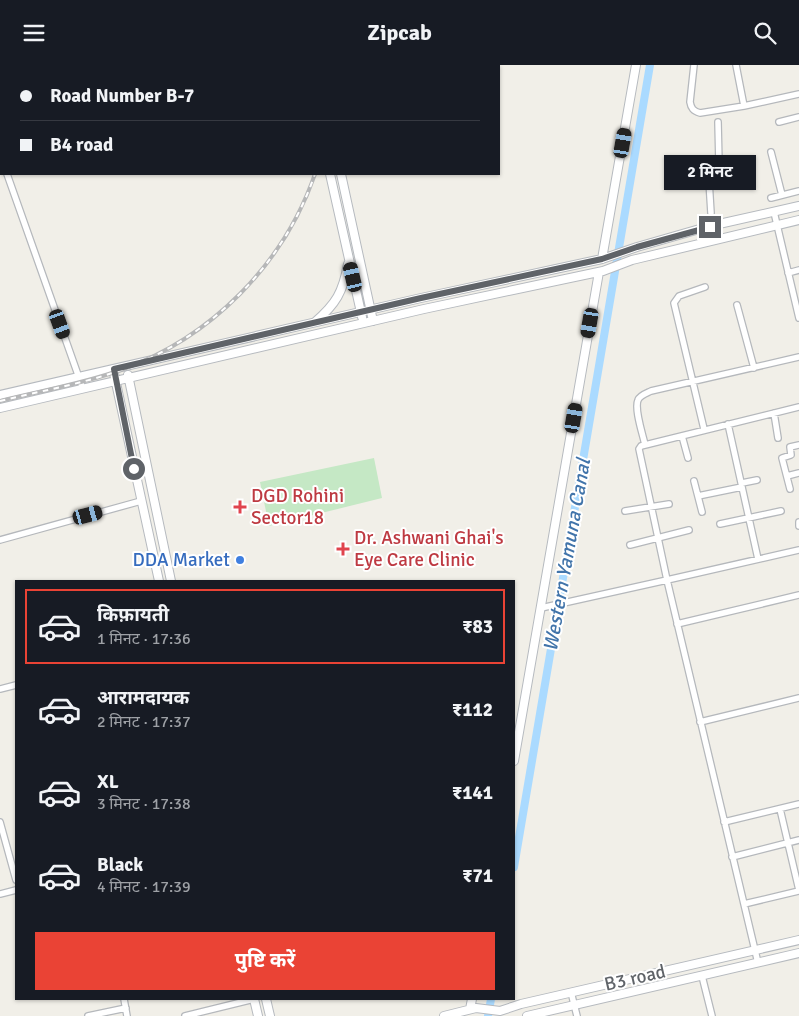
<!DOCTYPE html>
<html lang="hi">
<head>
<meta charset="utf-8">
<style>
  :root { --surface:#171b24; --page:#20242c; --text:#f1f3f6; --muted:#9ea1a6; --line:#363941; --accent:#ea4335 }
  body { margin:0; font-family:Signika,"Noto Sans Devanagari",sans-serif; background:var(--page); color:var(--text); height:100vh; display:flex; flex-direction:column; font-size:19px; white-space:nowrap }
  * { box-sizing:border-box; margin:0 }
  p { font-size:16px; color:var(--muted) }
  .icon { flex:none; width:28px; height:28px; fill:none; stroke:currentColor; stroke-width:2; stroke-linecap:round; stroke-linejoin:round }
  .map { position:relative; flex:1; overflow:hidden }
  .sheet { position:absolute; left:15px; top:515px; width:500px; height:420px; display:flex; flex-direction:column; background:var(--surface); border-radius:0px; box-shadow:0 1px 4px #0004 }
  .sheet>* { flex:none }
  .hud { position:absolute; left:0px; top:0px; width:500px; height:110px; box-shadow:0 1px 4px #0004; display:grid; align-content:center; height:110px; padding:0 20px; background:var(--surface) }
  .end { position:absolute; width:22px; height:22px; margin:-11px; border:6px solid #5f6368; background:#fff; box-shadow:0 0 0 2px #fff }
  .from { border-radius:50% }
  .bubble { position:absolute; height:35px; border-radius:0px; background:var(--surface); box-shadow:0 1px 4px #0004; font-size:16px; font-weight:700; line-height:35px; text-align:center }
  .car { position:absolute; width:15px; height:30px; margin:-15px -8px; border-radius:6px; box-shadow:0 0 4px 1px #0007; background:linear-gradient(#222 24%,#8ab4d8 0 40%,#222 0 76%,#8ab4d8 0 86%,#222 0) }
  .hud b { display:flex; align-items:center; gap:18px; height:48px; font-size:19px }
  .hud b+b { border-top:1px solid var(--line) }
  .hud i { width:12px; height:12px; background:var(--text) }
  ul { padding:9px 0 0; list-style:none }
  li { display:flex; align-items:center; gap:15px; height:75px; margin:0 10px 8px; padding:0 10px; border:2px solid transparent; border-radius:0px }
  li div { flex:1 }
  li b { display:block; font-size:19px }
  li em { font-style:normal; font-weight:700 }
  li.active { border-color:var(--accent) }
  li>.icon { width:45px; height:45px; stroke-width:1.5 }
  .primary-button { display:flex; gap:10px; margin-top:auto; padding:10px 20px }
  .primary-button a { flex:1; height:58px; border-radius:0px; background:var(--accent); color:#fff; font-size:20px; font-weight:700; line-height:58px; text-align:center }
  header { display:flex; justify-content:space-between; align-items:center; height:65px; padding:0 20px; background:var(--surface); font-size:22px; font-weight:700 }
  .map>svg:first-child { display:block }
  .green { fill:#c5e8c5 }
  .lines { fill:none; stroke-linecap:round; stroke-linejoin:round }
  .canal { stroke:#aadaff; stroke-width:8 }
  .street-casing { stroke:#b5b8bc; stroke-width:8 }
  .secondary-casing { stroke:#b6babf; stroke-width:10 }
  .street { stroke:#fff; stroke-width:5.5 }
  .secondary { stroke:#fff; stroke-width:8 }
  .rail-casing { stroke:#b6b7b8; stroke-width:4 }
  .rail { stroke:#fff; stroke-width:2; stroke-dasharray:5.5; stroke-linecap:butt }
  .route { stroke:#5f6368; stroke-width:6 }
  .health-dot { fill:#e0444e; stroke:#fff; stroke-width:2 }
  .shop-dot { fill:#3f7fe0; stroke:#fff; stroke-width:2 }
  .labels { text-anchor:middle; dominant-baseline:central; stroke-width:4; stroke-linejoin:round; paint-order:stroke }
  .health-label { font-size:19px; fill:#be3a42; stroke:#fff; text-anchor:start }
  .shop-label { font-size:19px; fill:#366cbe; stroke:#fff; text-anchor:end }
  .street-label { font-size:19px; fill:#5f6368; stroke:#fff }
  .water-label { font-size:20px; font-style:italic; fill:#4174aa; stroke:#fff }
</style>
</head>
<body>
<header><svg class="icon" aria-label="menu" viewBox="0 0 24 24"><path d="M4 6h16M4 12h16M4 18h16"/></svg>Zipcab<svg class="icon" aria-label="search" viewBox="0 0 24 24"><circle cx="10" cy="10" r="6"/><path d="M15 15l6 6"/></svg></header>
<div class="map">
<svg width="799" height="951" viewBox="0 0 799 951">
  <rect width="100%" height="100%" fill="#f1efe8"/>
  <path class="green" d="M 374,393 L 382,433 L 269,461 L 260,417 Z"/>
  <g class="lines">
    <path class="canal" d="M 514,802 L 650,0
      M 488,951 L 491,934"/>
    <defs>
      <path id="street" d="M 37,0 L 38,1
        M 228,0 L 229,1
        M 694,0 L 690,37 C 691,43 693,46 700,48 L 744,41 L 799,29
        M 736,0 L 744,41
        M 24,1 L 24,0
        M 0,31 L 1,29
        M 779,57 L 799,52
        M 0,71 L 1,71
        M 771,87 L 782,130
        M 0,88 L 1,91
        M 7,109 L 83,324
        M 771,133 L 799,126
        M 774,147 L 799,253
        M 711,148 L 709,116 L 719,99 L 718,57
        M 788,208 L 799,205
        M 737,240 L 754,303
        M 774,348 L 778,373
        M 728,359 L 758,494
        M 704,364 L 674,238 L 679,231 L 705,222
        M 682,371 L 688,393
        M 645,380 C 643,370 634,344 638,335 C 640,330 647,328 651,326 L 799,292
        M 787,411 L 799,408
        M 694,416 L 702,447
        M 742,418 L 757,415
        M 790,424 L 782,393 L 791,390 L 790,382 L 799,380
        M 698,431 L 742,422
        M 625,446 L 669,439
        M 799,457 L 799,461
        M 720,459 L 781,446
        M 0,475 L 141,436
        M 630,480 L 689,465
        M 541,543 L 667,515 L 639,384 L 641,381 L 799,342
        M 677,559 L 799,530
        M 0,624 L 16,620
        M 700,657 L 799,633
        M 780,744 L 799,825
        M 0,757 L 16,815
        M 724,757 L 799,739
        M 732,792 L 799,775
        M 0,829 L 16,825
        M 744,839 L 799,826
        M 758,898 L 667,515 L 799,485
        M 702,911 L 712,951
        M 571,927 L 577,951
        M 124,934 L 127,951
        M 88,951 L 126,943
        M 185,951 L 254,934"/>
      <path id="secondary" d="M 305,0 L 305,1
        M 316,0 L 316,1
        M 330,109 L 362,252
        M 341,109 L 373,256
        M 602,194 L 636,0
        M 315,257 C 336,239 343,227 348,199
        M 113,304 L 159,516
        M 128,310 L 171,516
        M 0,330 L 421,233 L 602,194 L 637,182 L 710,161 L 799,141
        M 0,343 L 424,244 L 603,206 L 632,195 L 799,155
        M 514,696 L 599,207
        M 254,934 L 258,951
        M 266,934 L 270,951
        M 470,944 L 472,934
        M 444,951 L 476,943 L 500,946 L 521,939 L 799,875
        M 527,951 L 799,888"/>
    </defs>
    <use href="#street" class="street-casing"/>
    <use href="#secondary" class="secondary-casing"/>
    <use href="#street" class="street"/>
    <use href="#secondary" class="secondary"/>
    <defs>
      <path id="rail" d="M 327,0 L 327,1
        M 0,336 C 40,326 82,319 121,305 C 211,273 284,199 315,109"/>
    </defs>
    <use href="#rail" class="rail-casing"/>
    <use href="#rail" class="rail"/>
  </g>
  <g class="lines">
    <path class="route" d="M 134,404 L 114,304 L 421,233 L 602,194 L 637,182 L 710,162"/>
  </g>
  <g class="health-dot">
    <path d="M237.5 434.5h5v5h5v5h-5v5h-5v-5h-5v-5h5z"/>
    <path d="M340.5 476.5h5v5h5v5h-5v5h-5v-5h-5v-5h5z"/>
  </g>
  <circle class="shop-dot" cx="240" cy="495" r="5"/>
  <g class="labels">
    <g class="health-label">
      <text x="251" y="431">DGD Rohini<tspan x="251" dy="22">Sector18</tspan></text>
      <text x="354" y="473">Dr. Ashwani Ghai's<tspan x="354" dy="22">Eye Care Clinic</tspan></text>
    </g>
    <g class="shop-label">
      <text x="230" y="495">DDA Market</text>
    </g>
    <g class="street-label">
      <text transform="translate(635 913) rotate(-13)">B3 road</text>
    </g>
    <g class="water-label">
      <text transform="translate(567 490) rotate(-80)">Western Yamuna Canal</text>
    </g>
  </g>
</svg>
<i class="end from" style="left:134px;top:404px"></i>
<i class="end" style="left:710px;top:162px"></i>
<div class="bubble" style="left:664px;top:90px;width:92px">2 मिनट</div>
<i class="car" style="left:623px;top:78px;rotate:10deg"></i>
<i class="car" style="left:353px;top:212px;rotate:347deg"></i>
<i class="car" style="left:590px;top:258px;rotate:190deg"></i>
<i class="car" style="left:60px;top:259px;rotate:160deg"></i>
<i class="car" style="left:574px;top:353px;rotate:10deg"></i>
<i class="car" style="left:88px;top:450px;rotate:75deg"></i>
<div class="hud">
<b><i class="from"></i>Road Number B-7</b>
<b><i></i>B4 road</b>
</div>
<section class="sheet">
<ul>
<li class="active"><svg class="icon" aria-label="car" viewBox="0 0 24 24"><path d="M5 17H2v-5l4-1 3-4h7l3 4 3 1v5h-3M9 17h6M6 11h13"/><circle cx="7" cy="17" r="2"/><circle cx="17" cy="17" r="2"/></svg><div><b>किफ़ायती</b><p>1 मिनट · 17:36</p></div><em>₹83</em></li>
<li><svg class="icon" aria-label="car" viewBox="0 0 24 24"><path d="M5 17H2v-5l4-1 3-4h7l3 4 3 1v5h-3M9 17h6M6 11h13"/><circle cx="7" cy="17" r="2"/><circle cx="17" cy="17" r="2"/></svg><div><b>आरामदायक</b><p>2 मिनट · 17:37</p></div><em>₹112</em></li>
<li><svg class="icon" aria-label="car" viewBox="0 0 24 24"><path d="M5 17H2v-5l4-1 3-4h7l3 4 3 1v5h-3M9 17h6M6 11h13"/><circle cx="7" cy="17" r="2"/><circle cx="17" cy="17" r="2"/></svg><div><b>XL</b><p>3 मिनट · 17:38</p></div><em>₹141</em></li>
<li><svg class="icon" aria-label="car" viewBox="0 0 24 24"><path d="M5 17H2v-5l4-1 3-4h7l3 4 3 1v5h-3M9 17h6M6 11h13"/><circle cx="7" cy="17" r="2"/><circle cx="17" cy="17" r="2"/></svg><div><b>Black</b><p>4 मिनट · 17:39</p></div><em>₹71</em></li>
</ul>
<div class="primary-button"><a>पुष्टि करें</a></div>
</section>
</div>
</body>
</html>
